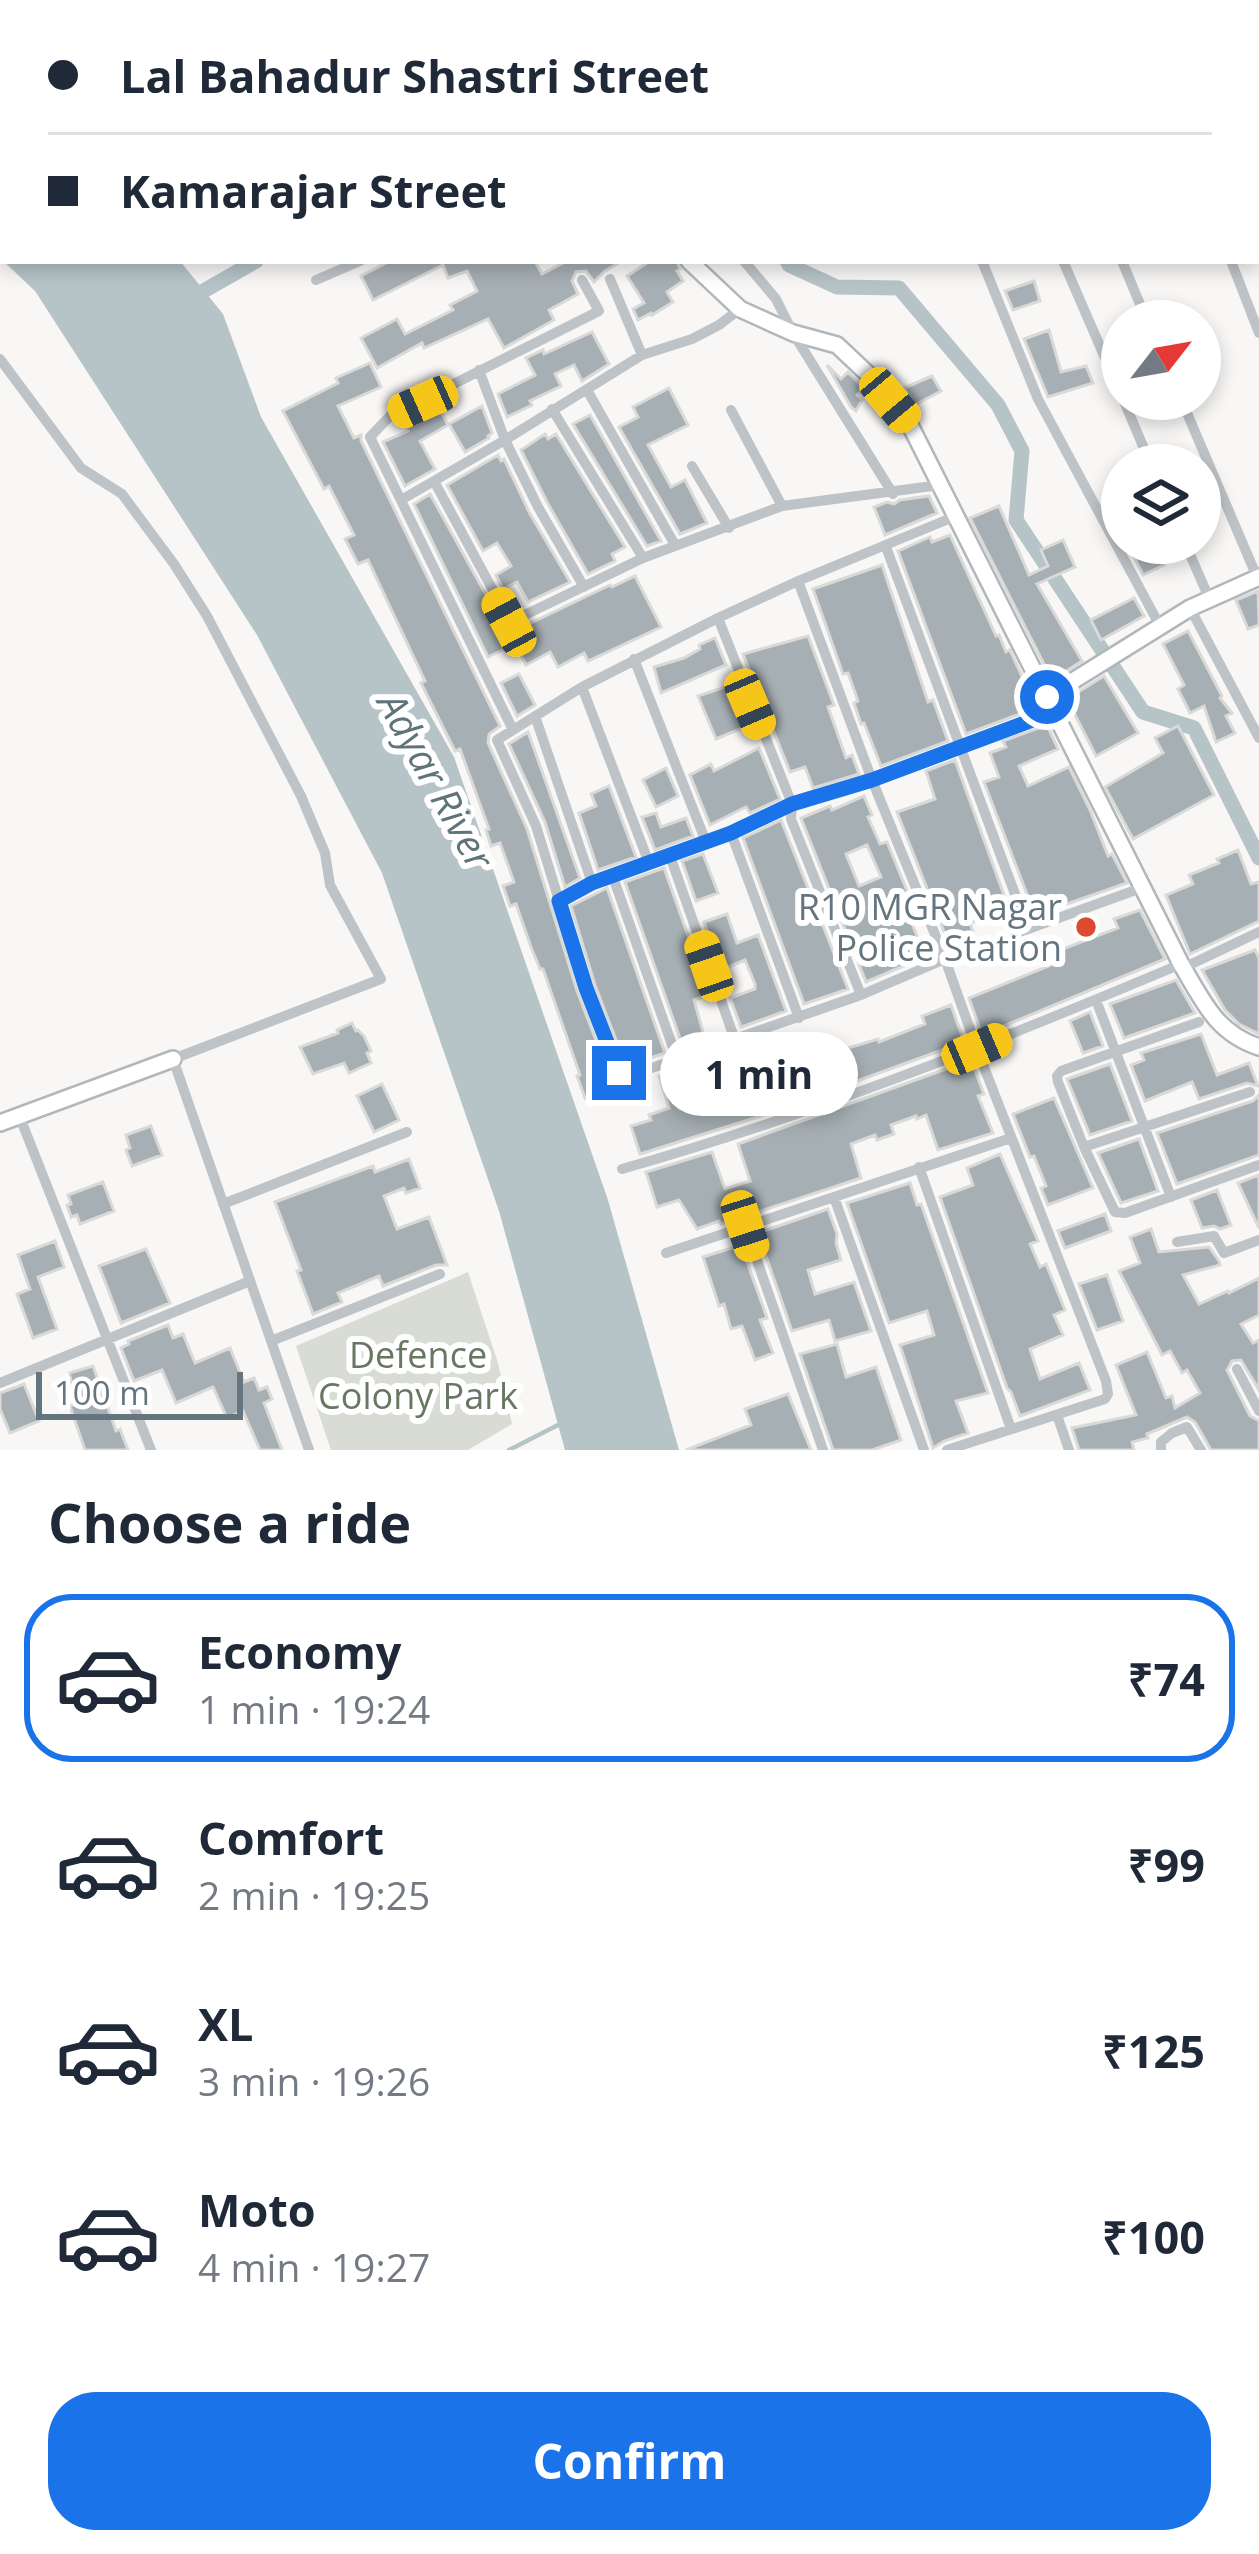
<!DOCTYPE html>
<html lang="en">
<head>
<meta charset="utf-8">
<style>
  :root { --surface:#fff; --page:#f6f6f7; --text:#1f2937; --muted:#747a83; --line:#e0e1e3; --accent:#1a73e8 }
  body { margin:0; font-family:"Open Sans",sans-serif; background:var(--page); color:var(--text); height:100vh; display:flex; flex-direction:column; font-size:45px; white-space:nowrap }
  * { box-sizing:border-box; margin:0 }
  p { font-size:39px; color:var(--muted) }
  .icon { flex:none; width:66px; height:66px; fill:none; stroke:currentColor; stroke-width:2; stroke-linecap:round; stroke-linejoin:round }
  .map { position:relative; height:1450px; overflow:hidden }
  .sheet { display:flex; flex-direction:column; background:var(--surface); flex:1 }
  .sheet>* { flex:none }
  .guide { position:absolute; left:0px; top:0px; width:1260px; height:264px; box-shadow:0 6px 18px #0003; display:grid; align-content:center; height:264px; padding:0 48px; background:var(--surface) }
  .needle { width:78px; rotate:59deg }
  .controls { position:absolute; left:1101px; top:300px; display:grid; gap:24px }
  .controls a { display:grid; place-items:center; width:120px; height:120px; border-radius:50%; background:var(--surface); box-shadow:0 6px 18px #0003; font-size:60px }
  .scale { position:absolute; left:36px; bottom:30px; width:207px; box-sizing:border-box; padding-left:12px; border:6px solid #64757f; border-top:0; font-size:33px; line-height:42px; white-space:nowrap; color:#64757f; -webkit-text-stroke:9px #fff; paint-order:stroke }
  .end { position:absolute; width:54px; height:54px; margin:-27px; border:15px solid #1a73e8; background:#fff; box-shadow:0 0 0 6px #fff }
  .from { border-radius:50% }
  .bubble { position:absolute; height:84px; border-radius:42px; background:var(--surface); box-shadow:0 6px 18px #0003; font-size:39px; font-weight:700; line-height:84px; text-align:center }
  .car { position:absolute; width:36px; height:72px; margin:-36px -18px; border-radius:15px; box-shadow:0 0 9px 3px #0007; background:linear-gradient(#f5c518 24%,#345 0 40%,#f5c518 0 76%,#345 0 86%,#f5c518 0) }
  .guide b { display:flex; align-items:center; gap:42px; height:114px; font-size:45px }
  .guide b+b { border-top:3px solid var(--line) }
  .guide i { width:30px; height:30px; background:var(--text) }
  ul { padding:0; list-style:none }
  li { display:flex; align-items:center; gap:36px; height:168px; margin:0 24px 18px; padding:0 24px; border:6px solid transparent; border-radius:48px }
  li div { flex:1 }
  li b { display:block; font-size:45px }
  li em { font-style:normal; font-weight:700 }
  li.on { border-color:var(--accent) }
  li>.icon { width:108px; height:108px; stroke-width:1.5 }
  h2 { padding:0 48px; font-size:54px; line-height:144px }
  .cta { display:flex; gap:24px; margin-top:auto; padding:24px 48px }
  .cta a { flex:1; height:138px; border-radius:48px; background:var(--accent); color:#fff; font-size:48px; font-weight:700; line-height:138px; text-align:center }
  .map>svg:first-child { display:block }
  .green { fill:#d8dcd4 }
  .water { fill:#b6c4c7 }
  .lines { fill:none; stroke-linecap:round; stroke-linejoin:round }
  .stream { stroke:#b6c4c7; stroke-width:4.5 }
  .canal { stroke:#b6c4c7; stroke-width:15 }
  .building { fill:#a6afb4; stroke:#d9d9d7; stroke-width:3; fill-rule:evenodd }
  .secondary-casing { stroke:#b1b7bb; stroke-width:20 }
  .street { stroke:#bec3c7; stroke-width:10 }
  .secondary { stroke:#fff; stroke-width:15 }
  .route { stroke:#1a73e8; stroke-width:15 }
  .poi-dot { fill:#dd4a2f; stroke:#fff; stroke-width:4.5 }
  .labels { text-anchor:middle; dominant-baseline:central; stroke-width:12; stroke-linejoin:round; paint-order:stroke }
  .poi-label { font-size:36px; fill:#64757f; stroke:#fff; text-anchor:end }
  .park-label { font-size:36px; fill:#677762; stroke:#fff }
  .water-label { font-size:39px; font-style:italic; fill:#5e7479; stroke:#fff }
</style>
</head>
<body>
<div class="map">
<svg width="1259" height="1450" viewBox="0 0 1259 1450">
  <rect width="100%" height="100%" fill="#f8f7f5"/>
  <path class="green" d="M 468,1272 L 498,1363 L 512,1424 L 468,1450 L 331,1450 L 296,1346 Z"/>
  <path class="water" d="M 0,64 L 3,67 L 3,261 L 180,261 L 223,314 L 261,417 L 454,757 L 608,1200 L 679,1450 L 565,1450 L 499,1211 L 382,873 L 257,635 L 35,291 L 0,258 Z"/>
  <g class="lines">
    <path class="stream" d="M 509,1450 L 558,1425"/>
    <path class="canal" d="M 787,261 L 789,265 L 837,287 L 899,288 L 998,405 L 1022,451 L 1016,520 L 1143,712 L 1194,728 L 1259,858
      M 186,301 L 256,261"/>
  </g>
  <path class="building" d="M 390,261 L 535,261 L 542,274 L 567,261 L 622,261 L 605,271 L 594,282 L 586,271 L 576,272 L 572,281 L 578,294 L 549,310 L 554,320 L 504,348 L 488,319 L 424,348 L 422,343 L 377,368 L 361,338 L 397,319 L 405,334 L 453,310 L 450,305 L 477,291 L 467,271 L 448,278 L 443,265 L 373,300 L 361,276 Z
    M 650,261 L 677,261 L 680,269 L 677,271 L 683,281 L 667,292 L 673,302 L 652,315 L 651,313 L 638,320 L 633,309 L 644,303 L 627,276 Z
    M 1034,281 L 1040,301 L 1013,310 L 1005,291 Z
    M 1049,330 L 1061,372 L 1086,366 L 1093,383 L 1048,397 L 1024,339 Z
    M 592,332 L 609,364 L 582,381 L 574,365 L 555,374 L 561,386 L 530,401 L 532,405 L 507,417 L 498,394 L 535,375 L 526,358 L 543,350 L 544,354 Z
    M 370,363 L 381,387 L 338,406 L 354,438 L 361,435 L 361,441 L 500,726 L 489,734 L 488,743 L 527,829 L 577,991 L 610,1077 L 605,1078 L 609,1090 L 585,1098 L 577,1076 L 580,1075 L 543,969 L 540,969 L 531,947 L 516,904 L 510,906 L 503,886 L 514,882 L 500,843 L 491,846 L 486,830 L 489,829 L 460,749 L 455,751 L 421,683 L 425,681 L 368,560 L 358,564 L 345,539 L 354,535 L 329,486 L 324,489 L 283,411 L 338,383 L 336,378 Z
    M 827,365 L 841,379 L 848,372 L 864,388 L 857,395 L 862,400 L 856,411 L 851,407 Z
    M 932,376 L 941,391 L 915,405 L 904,388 Z
    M 669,388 L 688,425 L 648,445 L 671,487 L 685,480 L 707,523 L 680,534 L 619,427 L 638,417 L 633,407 Z
    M 482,406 L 492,433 L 488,436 L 489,438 L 465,452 L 449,424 Z
    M 440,410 L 448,425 L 420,441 L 435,469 L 405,486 L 383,442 L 408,431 L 404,425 L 415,420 L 417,423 Z
    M 590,415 L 661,541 L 647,546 L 573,424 Z
    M 545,434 L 548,439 L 556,434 L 625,547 L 612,554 L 615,561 L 588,574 L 547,502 L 521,450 Z
    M 498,455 L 501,461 L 504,459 L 529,512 L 570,582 L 528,602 L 517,582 L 503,589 L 496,575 L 511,566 L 497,543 L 483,551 L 447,485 Z
    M 430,494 L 506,631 L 514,631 L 610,585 L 612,587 L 635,576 L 661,627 L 588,661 L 584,653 L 558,667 L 550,652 L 526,665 L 515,644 L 488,657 L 414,504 Z
    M 929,496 L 937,513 L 885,535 L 874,507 L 887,502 L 894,504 L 900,500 Z
    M 999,506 L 1029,575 L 1048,566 L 1041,550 L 1063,540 L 1075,567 L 1037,584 L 1082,661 L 1052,680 L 970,518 Z
    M 950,535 L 996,636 L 999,635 L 1006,652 L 1010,650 L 1036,708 L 966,734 L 898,551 L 930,537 L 932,542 Z
    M 1148,543 L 1153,543 L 1164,565 L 1143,575 L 1131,551 Z
    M 882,565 L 928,702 L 933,700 L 948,741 L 881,766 L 864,723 L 861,724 L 854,703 L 858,701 L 848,673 L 843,674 L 813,589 Z
    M 1258,591 L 1259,625 L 1248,629 L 1236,600 Z
    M 1134,598 L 1144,616 L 1101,640 L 1091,620 Z
    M 1188,631 L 1222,696 L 1220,698 L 1232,713 L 1226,716 L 1235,733 L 1216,742 L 1204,706 L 1190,713 L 1178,689 L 1184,685 L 1163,644 Z
    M 808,636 L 834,705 L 828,707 L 846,758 L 852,755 L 859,774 L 813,788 L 805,767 L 790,772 L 743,654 Z
    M 715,638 L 726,665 L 661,693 L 654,667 L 684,658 L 700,649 L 699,645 Z
    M 519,674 L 535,705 L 517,716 L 501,683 Z
    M 1104,676 L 1138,733 L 1096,756 L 1067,699 Z
    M 734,684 L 750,725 L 716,739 L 698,696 Z
    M 1047,725 L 1058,749 L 1019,766 L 1028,786 L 1069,767 L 1090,810 L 1108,856 L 1112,854 L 1127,883 L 1035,915 L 984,782 L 999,777 L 990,753 L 1006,747 L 1003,741 Z
    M 1178,726 L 1214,795 L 1133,839 L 1105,787 L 1163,753 L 1155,738 Z
    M 528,732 L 580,878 L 565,887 L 545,822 L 509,744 Z
    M 759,748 L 780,799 L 750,813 L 746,807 L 710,825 L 690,775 L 711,764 L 714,771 Z
    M 955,760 L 1009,909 L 970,923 L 975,938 L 950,947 L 897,812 L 935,799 L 926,771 Z
    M 666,768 L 678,796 L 656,807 L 643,780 Z
    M 609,786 L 636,857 L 598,870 L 579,813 L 596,806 L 591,794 Z
    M 864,796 L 872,815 L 868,817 L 880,844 L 887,842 L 912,903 L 905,906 L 917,936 L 906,940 L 915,961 L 866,982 L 801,818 L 830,806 L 832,810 ZM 867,845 L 881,877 L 859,886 L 846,854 Z
    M 656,813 L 661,827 L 686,818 L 693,836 L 655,850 L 642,817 Z
    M 781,820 L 848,989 L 804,1004 L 743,838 Z
    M 1238,850 L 1251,884 L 1259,882 L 1259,921 L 1190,954 L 1166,895 L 1193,884 L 1189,875 L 1219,863 L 1217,859 Z
    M 703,854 L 718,893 L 696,901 L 682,861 Z
    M 664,868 L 709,995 L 694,1000 L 705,1039 L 683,1047 L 625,882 Z
    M 607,888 L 665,1053 L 626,1066 L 595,985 L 571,906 Z
    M 1140,910 L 1165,959 L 982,1035 L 969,998 L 1064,960 L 1060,950 L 1118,928 L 1114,919 Z
    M 727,914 L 737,943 L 758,935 L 786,1011 L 741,1027 L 730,998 L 755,989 L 755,984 L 745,960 L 721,970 L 704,922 Z
    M 1255,950 L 1259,958 L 1259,1034 L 1239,1024 L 1225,1010 L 1202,970 Z
    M 1176,980 L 1195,1013 L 1124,1038 L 1110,1004 Z
    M 951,1005 L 964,1042 L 761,1116 L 640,1154 L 631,1126 L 651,1120 L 649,1115 L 669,1108 L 659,1076 L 679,1069 L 690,1103 L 726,1091 L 724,1084 L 745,1078 L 751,1100 L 781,1089 L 775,1073 L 813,1061 L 810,1055 L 833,1046 L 835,1052 L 878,1039 L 879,1042 L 925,1024 L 922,1016 Z
    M 1090,1012 L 1103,1046 L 1083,1053 L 1070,1021 Z
    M 352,1023 L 356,1031 L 358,1030 L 364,1036 L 371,1051 L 367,1053 L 371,1063 L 349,1073 L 344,1063 L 313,1074 L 300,1047 L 338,1033 L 337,1030 Z
    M 1201,1034 L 1217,1075 L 1249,1063 L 1258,1086 L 1247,1083 L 1199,1099 L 1192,1082 L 1145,1101 L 1131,1065 L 1144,1060 L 1141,1053 Z
    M 971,1060 L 984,1094 L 978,1096 L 993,1133 L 938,1150 L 926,1115 L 917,1119 L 916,1116 L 891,1125 L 894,1134 L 877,1140 L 875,1135 L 851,1144 L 861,1178 L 721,1224 L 719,1221 L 697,1229 L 679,1200 L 657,1207 L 646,1172 L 712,1152 L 725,1189 L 750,1181 L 738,1144 Z
    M 1110,1064 L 1132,1121 L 1090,1135 L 1067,1079 Z
    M 382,1084 L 399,1120 L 374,1132 L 357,1096 Z
    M 1259,1095 L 1259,1155 L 1177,1184 L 1157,1133 L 1253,1101 Z
    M 1054,1098 L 1093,1188 L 1048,1205 L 1041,1188 L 1046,1186 L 1034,1156 L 1030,1157 L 1013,1114 Z
    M 151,1126 L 162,1155 L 132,1166 L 126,1150 L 130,1148 L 126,1135 Z
    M 1139,1139 L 1158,1191 L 1121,1203 L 1098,1153 Z
    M 1000,1154 L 1038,1241 L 1030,1244 L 1040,1267 L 1046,1264 L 1065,1310 L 1054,1315 L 1063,1335 L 1030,1349 L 1040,1379 L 1079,1363 L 1090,1390 L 1020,1416 L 1011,1392 L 1007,1388 L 940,1197 L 973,1185 L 967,1168 Z
    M 409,1159 L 420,1188 L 406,1193 L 404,1188 L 384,1196 L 397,1229 L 429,1217 L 447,1265 L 436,1265 L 383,1286 L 379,1276 L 338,1293 L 342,1302 L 313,1314 L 297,1271 L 301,1270 L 275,1202 L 373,1166 L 375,1172 Z
    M 1259,1175 L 1259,1228 L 1238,1183 Z
    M 103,1182 L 114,1211 L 80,1224 L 77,1215 L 71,1217 L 67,1205 L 71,1204 L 68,1195 Z
    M 910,1183 L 917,1205 L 921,1204 L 988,1393 L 956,1401 L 968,1433 L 944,1441 L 933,1448 L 900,1345 L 934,1335 L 927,1311 L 889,1323 L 847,1203 Z
    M 1217,1190 L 1231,1225 L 1220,1229 L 1214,1226 L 1202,1228 L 1191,1200 Z
    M 828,1209 L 837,1234 L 836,1243 L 841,1260 L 808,1270 L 815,1294 L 854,1282 L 871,1331 L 835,1341 L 829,1320 L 792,1331 L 758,1233 Z
    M 1105,1214 L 1111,1231 L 1065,1248 L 1058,1231 Z
    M 1151,1229 L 1159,1252 L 1209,1247 L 1219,1261 L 1220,1265 L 1183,1275 L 1199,1304 L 1228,1291 L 1229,1293 L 1259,1278 L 1259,1315 L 1241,1324 L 1253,1343 L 1259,1340 L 1259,1390 L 1241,1360 L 1232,1361 L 1227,1370 L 1250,1416 L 1259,1421 L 1259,1450 L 1211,1450 L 1195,1422 L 1187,1417 L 1147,1434 L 1148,1438 L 1132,1442 L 1134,1450 L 1079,1450 L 1072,1428 L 1136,1415 L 1116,1365 L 1147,1352 L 1166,1398 L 1172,1396 L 1175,1408 L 1200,1393 L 1187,1370 L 1182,1373 L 1170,1351 L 1162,1355 L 1119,1271 L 1140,1263 L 1130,1237 Z
    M 55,1241 L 64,1267 L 38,1277 L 57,1329 L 33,1338 L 17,1294 L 30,1289 L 18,1255 Z
    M 741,1245 L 767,1318 L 760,1320 L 773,1353 L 755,1360 L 742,1326 L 731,1329 L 724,1304 L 719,1306 L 703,1257 Z
    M 146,1249 L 170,1303 L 121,1323 L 99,1266 Z
    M 1107,1275 L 1123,1321 L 1097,1330 L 1079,1284 Z
    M 168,1325 L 173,1338 L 183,1334 L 195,1363 L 230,1348 L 244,1382 L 254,1378 L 259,1390 L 267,1387 L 272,1399 L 264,1403 L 282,1450 L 260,1450 L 243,1411 L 227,1418 L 213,1387 L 176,1403 L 162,1370 L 134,1381 L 121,1348 L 129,1344 L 128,1341 Z
    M 837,1344 L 846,1377 L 876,1367 L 901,1440 L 872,1450 L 833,1450 L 800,1354 Z
    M 93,1366 L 116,1431 L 120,1429 L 128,1450 L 85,1450 L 70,1406 L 78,1404 L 69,1373 Z
    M 24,1384 L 39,1421 L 10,1433 L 0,1409 L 0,1393 Z
    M 788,1394 L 811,1450 L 686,1450 L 751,1425 L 745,1409 Z"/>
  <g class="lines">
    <defs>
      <path id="secondary" d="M 507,0 L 508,3
        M 689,261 L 740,309 L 793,333 L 837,345 L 871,377 L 909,423 L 1181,964 C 1203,1001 1216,1033 1259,1047
        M 1047,697 L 1190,608 L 1259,577
        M 0,1123 L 173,1059"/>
    </defs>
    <use href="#secondary" class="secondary-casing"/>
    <path class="street" d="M 52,0 L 54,3
      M 261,0 L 262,3
      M 350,0 L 352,3
      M 666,0 L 669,3
      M 736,0 L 738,3
      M 817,0 L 819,3
      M 865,0 L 866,3
      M 932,0 L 933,3
      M 991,0 L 992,3
      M 1031,0 L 1032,3
      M 228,3 L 233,0
      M 534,3 L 538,0
      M 846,3 L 853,0
      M 1122,3 L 1128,0
      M 1257,7 L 1259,6
      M 1257,65 L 1259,69
      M 1257,128 L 1259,128
      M 744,261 L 776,299 L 793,333 L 893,494
      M 982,261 L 1038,399 L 1160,626
      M 1063,261 L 1122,397
      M 1122,261 L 1147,321
      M 1231,261 L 1259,333
      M 610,279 L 642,355
      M 316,280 L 360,261
      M 0,359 L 81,468 L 122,494 L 174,564 L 207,616 L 301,796 L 325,853 L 330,885 L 381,979 L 173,1059 L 309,1450
      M 479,370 L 505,440 L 538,507 L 584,587
      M 587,390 L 675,545
      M 1123,399 L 1151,465
      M 1181,399 L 1257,577
      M 552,409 L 643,558
      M 731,410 L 782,506
      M 692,466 L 729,528
      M 434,481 L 510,622 L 643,558 L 782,506 L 940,485
      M 401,500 L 505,440 L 642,355 L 692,339 L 719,325 L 740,309
      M 956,516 L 798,581 L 718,618 L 582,687 L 497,740 L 536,826 L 586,988 L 612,1060 L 619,1073 L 625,1077 L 640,1072 L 861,995 L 945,959 L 1144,887
      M 1185,543 L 1209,598
      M 886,547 L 1028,929
      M 798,581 L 872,780 L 945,959 L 977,1049 L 1106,1381 L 1108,1394 L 1105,1399 L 947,1450
      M 1190,608 L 1259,738
      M 718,618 L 792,804 L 791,819 L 861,995
      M 634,659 L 706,842
      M 582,687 L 649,863
      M 535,716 L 592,883
      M 513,730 L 370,437 L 390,416 L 599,311 L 582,280
      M 731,833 L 799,1018
      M 670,856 L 735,1040
      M 613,877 L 677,1059
      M 559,901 L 592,883 L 731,833 L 792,804 L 872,780 L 1054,712
      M 1183,968 L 1259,932
      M 1096,1000 L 1171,1197
      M 1199,1022 L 1061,1071 L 1057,1076 L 1058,1082 L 1084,1147 L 1115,1212 L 1125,1213 L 1259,1165
      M 19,1115 L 151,1450
      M 1084,1147 L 1250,1092
      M 919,1167 L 1011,1429
      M 622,1169 C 813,1115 998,1041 1181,964
      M 834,1197 L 924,1450
      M 223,1204 L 407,1132
      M 745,1226 L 823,1450
      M 1177,1242 L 1214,1236 L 1224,1253 L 1259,1240
      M 666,1253 L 1011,1138
      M 271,1341 L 440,1274
      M 1237,1369 L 1259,1411
      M 0,1383 L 250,1281
      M 1057,1415 L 1069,1450
      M 1161,1450 L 1161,1442 L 1172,1433 L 1187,1427 L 1201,1450"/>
    <use href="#secondary" class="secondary"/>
  </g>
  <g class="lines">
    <path class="route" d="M 619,1073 L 586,988 L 559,901 L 592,883 L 731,833 L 792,804 L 872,780 L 1054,712 L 1047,697"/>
  </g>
  <circle class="poi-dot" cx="1086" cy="927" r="12"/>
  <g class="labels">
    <g class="poi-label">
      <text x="1062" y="906">R10 MGR Nagar<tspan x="1062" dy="41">Police Station</tspan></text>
    </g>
    <g class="park-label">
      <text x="418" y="1354">Defence<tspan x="418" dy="41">Colony Park</tspan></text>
    </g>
    <g class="water-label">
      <text transform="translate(437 780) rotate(61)">Adyar River</text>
    </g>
  </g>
</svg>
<div class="controls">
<a><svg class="needle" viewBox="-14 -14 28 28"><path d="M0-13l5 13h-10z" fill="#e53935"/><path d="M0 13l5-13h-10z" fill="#747a83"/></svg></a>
<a><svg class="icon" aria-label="layers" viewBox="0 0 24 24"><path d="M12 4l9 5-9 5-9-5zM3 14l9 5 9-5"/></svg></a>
</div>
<div class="scale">100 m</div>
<i class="end from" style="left:1047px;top:697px"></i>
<i class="end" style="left:619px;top:1073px"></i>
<div class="bubble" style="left:660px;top:1032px;width:198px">1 min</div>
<i class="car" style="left:890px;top:400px;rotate:140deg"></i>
<i class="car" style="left:423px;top:402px;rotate:246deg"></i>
<i class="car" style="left:509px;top:622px;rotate:332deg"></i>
<i class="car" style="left:750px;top:704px;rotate:157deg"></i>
<i class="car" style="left:709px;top:966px;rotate:341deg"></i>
<i class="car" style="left:977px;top:1049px;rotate:67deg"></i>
<i class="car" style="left:745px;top:1226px;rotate:162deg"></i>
<div class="guide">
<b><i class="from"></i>Lal Bahadur Shastri Street</b>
<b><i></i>Kamarajar Street</b>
</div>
</div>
<section class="sheet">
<h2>Choose a ride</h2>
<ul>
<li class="on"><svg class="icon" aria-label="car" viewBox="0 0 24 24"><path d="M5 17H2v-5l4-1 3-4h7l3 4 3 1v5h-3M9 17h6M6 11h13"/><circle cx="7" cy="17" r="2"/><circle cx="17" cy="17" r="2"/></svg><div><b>Economy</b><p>1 min · 19:24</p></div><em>₹74</em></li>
<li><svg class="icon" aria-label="car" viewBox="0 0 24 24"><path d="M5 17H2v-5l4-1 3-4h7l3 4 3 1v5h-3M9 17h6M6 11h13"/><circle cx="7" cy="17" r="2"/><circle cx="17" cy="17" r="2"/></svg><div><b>Comfort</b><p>2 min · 19:25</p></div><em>₹99</em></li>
<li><svg class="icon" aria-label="car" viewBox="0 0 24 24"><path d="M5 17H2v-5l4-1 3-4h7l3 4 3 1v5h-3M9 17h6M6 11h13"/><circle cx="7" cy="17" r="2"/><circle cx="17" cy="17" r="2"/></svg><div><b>XL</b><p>3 min · 19:26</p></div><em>₹125</em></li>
<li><svg class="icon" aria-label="car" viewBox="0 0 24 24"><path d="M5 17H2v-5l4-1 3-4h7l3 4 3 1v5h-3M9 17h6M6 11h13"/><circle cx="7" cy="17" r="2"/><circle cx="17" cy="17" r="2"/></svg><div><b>Moto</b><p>4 min · 19:27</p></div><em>₹100</em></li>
</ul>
<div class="cta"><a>Confirm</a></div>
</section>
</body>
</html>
